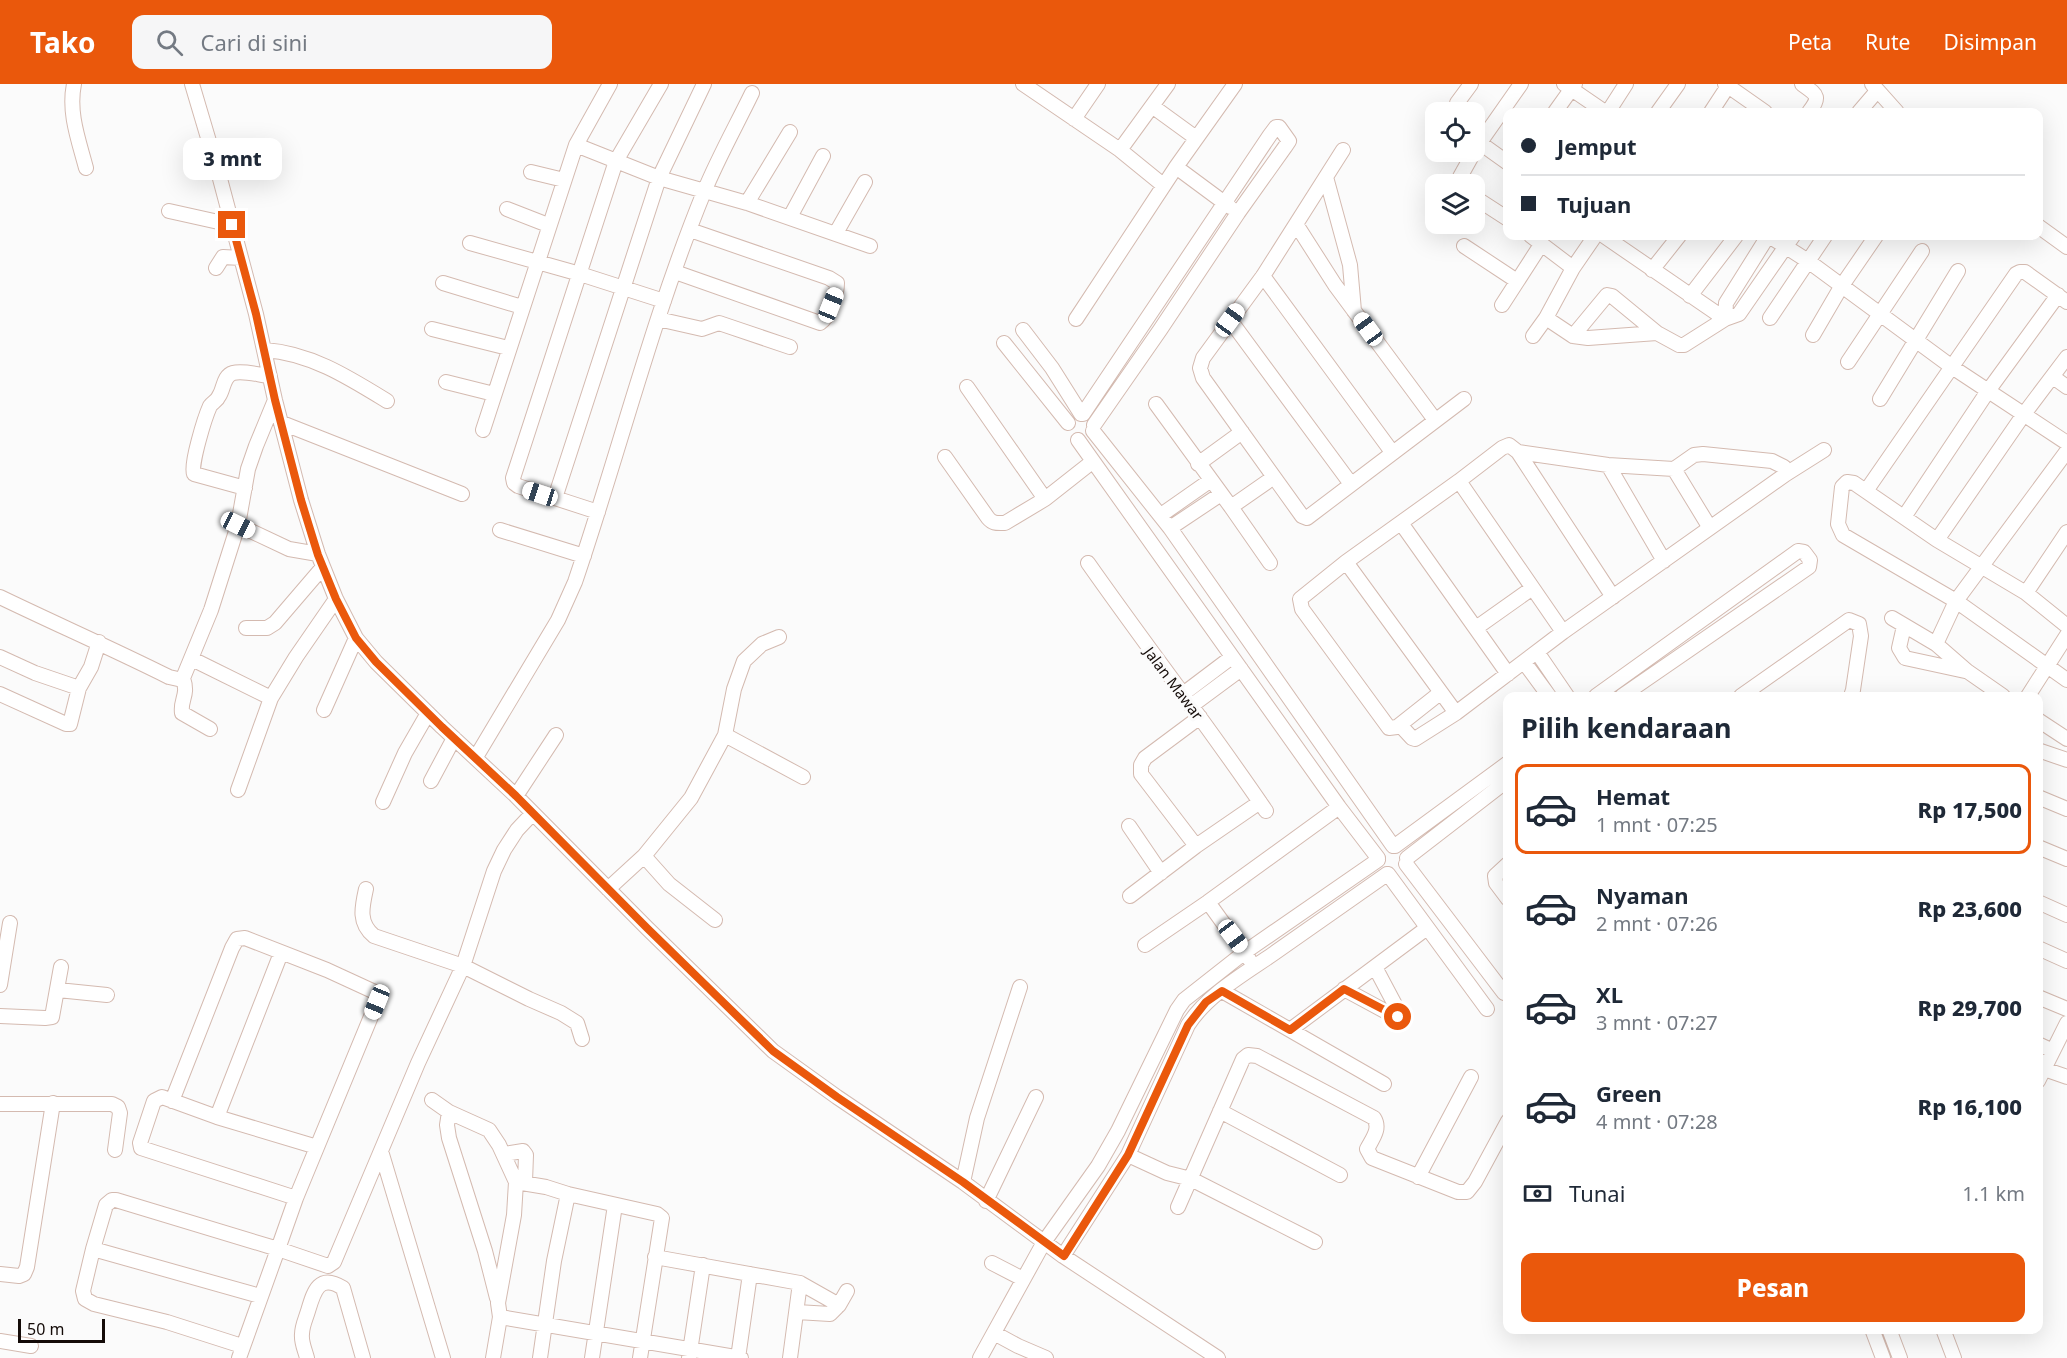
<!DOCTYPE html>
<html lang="id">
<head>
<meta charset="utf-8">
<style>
  :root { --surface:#fff; --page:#f6f6f7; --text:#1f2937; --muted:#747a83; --line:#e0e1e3; --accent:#ea580c }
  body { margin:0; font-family:"Noto Sans",sans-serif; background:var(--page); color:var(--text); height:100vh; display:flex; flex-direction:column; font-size:22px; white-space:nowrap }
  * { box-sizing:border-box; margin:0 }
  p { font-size:20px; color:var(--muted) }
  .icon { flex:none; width:33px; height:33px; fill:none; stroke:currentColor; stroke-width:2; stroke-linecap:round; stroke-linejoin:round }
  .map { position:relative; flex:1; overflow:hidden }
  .side { position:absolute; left:1503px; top:608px; width:540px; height:642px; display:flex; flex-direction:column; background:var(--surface); border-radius:12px; box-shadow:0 6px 24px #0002 }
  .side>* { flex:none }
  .hud { position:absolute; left:1503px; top:24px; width:540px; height:132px; border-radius:12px; box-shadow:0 6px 24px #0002; display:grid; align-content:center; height:132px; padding:0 18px; background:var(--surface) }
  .fabs { position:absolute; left:1425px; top:18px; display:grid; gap:12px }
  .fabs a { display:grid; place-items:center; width:60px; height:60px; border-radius:12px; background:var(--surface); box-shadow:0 6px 24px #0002; font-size:30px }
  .scale { position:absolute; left:18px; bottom:15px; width:87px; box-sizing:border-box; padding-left:6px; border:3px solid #140b08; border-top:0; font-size:16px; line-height:21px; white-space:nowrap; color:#140b08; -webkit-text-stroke:4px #fbfbfb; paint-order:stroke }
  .end { position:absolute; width:27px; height:27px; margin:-14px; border:8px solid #ea580c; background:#fff; box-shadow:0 0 0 3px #fff }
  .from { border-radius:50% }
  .bubble { position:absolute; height:42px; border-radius:12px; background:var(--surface); box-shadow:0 6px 24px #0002; font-size:20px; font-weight:800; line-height:42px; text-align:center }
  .car { position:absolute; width:18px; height:36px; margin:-18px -9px; border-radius:8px; box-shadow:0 0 4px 2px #0007; background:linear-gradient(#fff 24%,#345 0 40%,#fff 0 76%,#345 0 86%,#fff 0) }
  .hud b { display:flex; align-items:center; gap:21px; height:57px; font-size:22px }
  .hud b+b { border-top:2px solid var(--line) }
  .hud i { width:15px; height:15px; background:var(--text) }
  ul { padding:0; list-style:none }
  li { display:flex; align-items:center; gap:18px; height:90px; margin:0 12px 9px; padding:0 6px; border:3px solid transparent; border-radius:12px }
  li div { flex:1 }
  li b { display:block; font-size:22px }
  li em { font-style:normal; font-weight:800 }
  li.current { border-color:var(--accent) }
  li>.icon { width:54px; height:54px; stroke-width:1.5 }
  h2 { padding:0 18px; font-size:27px; line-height:72px }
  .pay { display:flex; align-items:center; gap:15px; height:66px; padding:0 18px; font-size:22px }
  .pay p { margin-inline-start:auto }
  .button { display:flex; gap:12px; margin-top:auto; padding:12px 18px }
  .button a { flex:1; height:69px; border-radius:12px; background:var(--accent); color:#fff; font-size:24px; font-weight:800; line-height:69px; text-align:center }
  header { display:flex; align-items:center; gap:36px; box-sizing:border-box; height:84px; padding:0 30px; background:var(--accent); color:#fff }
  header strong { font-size:28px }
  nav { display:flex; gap:33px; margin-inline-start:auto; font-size:21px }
  .search { width:420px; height:54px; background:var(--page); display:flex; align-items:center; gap:15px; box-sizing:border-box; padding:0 21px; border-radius:12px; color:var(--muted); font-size:22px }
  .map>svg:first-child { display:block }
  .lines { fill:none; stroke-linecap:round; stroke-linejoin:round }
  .street-casing { stroke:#d4bab0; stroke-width:16 }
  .street { stroke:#fff; stroke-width:14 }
  .route { stroke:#ea580c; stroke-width:8 }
  .labels { text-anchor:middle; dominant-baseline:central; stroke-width:6; stroke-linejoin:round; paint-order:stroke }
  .street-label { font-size:15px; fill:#140b08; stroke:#fbfbfb }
</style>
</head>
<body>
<header>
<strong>Tako</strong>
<div class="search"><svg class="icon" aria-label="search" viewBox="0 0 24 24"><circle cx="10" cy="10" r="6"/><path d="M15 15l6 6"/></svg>Cari di sini</div>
<nav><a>Peta</a><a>Rute</a><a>Disimpan</a></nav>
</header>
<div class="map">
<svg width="2067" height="1274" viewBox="0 0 2067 1274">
  <rect width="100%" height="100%" fill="#fbfbfb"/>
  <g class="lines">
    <defs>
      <path id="street" d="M 74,0 C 68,29 79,57 86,84
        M 192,0 L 219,91 L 256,230 L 275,316 L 301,416 L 318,470 L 336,515 L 356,554 L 376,578 L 442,643 L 516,712 L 647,844 L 773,967 L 837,1013 L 963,1098 L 1063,1172 L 1218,1274
        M 1023,0 L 1120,66 L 1163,101
        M 1564,0 L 1605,28
        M 1725,0 L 1765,28
        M 1802,0 C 1817,11 1821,12 1809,28
        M 1872,0 L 1897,28
        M 1457,19 L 1471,0
        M 1152,22 L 1196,54
        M 1555,28 L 1575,0
        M 1608,28 L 1626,0
        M 1658,28 L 1678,0
        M 1711,28 L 1728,2
        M 1859,28 L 1877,7
        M 1074,35 L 1098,0
        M 1480,59 L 1508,79
        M 576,61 L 659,94 L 747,119 L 870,162
        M 1120,66 L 1168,0
        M 1343,66 L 1263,192 L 1203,274 L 1200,284 L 1203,294 L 1302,432 L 1307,434 L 1464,315
        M 1474,67 L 1521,0
        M 531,88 L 564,96
        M 1326,93 L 1350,181 L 1354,227
        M 1461,100 L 1460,93 L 1474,68
        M 1474,113 L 1508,135
        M 747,119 L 790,48
        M 1230,123 L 1176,83 L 1235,0
        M 507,125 L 548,141
        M 169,127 L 232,141
        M 790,133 L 823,72
        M 1296,140 L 1335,201 L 1435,336
        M 2038,142 L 2067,163
        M 836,149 L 865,98
        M 1531,152 L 1573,184
        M 1604,152 L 1725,235
        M 1769,152 L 1808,177 L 1952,283 L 2067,359
        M 470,159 L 580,190 L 664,217
        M 1464,162 L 1517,197
        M 216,184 L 223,173 L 241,174
        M 1652,186 L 1679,152
        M 675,188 L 820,239 C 830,232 837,210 837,199 L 829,194 L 690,146
        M 1263,192 L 1392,368
        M 443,199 L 522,223
        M 1690,212 L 1736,152
        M 1502,221 L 1542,159
        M 1546,234 L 1573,252 L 1588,254 L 1657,249 L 1679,261 L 1684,261 L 1725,235 L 1739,230 L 1793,152
        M 1770,234 L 1825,152
        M 658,235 L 702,245 L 719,239 L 790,263
        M 1076,235 L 1176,83
        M 1725,235 L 1726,219 L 1768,152
        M 1230,236 L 1351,400
        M 432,245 L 508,264
        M 1023,246 L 1052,284 L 1081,330
        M 1813,251 L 1841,203 L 1876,152
        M 1533,252 L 1546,234 L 1573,184 L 1595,152
        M 1573,252 L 1607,211 L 1612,212 L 1657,249
        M 1004,259 L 1068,339
        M 265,266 C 310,269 348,293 387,317
        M 1848,278 L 1922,167
        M 2053,293 L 2067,303
        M 446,298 L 494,310
        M 967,303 L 1045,415
        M 1880,315 L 1958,187
        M 1156,320 L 1231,423
        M 1083,330 L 1270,51 L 1276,43 L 1279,43 L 1289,57 L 1285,63 L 1238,129 L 1160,246 L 1094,341
        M 282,339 L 462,410
        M 483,346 L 576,61 L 610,0
        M 1093,347 L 1170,444 L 1393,762
        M 1078,356 L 1339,723 L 1378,774
        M 1518,368 L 1613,513
        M 945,373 L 988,434 C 993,440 997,439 1005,439 L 1045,415 L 1092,378
        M 1198,380 L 1242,348
        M 1608,381 L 1664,477
        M 1674,385 L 1694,371 L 1703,370 L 1772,377 L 1784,383 L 1786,390
        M 1459,397 L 1563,548
        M 245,404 L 194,390 C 190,381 205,333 210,322 C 213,318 217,317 219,312 C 224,305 223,292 233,289 C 243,286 259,291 270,292
        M 1866,407 L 2016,190 L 2020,188 L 2025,188 L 2067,218
        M 555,414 L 659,94 L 704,0
        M 598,428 L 518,402 L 514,399 L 513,394 L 616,77 L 661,0
        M 1161,431 L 1211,396
        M 1904,433 L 1988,307 L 2058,211
        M 1401,439 L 1508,590
        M 238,441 L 289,465 L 318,470
        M 1170,444 L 1221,410
        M 500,446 L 584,472
        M 1937,456 L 2024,330 L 2067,273
        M 1346,478 L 1456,629 L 1563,548 L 1786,390 L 1824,366
        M 1088,479 C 1147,563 1209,643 1266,727
        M 1270,479 L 1231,423 L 1274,393
        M 2026,509 L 2067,448
        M 0,513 C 56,540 113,565 169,593 L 178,595 L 183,594 L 211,526 L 238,441 L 248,385 L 256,362 L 275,316
        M 1892,534 L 1936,560 L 1967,587 L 2003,612
        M 1904,542 L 1899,564 L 1905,574 L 1965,587
        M 2067,542 L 2026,509 L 1937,456 L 1854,399 L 1847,398 L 1842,403 L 1838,440 L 1843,451 L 1956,517 L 2067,596
        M 246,544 L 267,544 L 275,539 L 323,483
        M 1476,544 L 1531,505
        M 1936,560 L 1956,517 L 2067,367
        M 1537,568 L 1567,612
        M 0,573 L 35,589 L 79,604
        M 192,575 L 271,614
        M 1524,578 L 1549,612
        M 183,594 C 189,612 180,615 182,629 L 210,645
        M 1440,609 L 1397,643 L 1389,644 L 1302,525 L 1300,515 L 1346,478 L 1459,397 L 1502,364 L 1509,361 L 1518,368 L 1608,381 L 1674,385 L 1710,444
        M 0,610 L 66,640 L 70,640 L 79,604 L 91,583 L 99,558
        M 1183,610 L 1232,573
        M 1596,612 L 1798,467 L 1804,468 L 1810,476 L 1809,483 L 1622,612
        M 1741,612 L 1849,536 L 1859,540 L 1861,552 L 1853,606 L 1851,612
        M 2028,612 L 2067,551
        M 1191,622 L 1241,585
        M 324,626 L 356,554
        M 2038,636 L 2067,655
        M 1400,641 L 1412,654 L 1415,655 L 1456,629
        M 725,651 L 803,693
        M 2038,666 L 2067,676
        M 476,673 L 558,536 L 575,498 C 619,369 652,235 704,108 C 718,74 736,42 752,9
        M 431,697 L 454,654
        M 238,706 L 271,614 L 296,573 L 336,515
        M 516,712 L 556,651
        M 2038,713 L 2067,725
        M 383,718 L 405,669 L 428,629
        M 1129,742 L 1161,789
        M 1196,762 L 1141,690 L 1141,681 L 1145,674 L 1200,633
        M 1395,762 L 1508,679
        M 2038,763 L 2067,775
        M 644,772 L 669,800 L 715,836
        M 1407,774 L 1508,696
        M 1406,780 L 1504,909
        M 1508,780 L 1495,792 L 1496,799 L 1508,815
        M 1388,790 L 1487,925
        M 366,805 C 362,823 358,839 374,852 L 463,882 L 529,915 L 561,929 L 577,939 L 582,955
        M 608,805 L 644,772 L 691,714 L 725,651 L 734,605 L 744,577 L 762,560 L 779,553
        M 1130,812 L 1196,762 L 1260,718
        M 2038,818 L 2067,831
        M 1145,861 L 1208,818
        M 2038,864 L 2067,877
        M 1249,875 L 1208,818 L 1339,723
        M 0,901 L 10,839
        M 1344,905 L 1394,932 L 1401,932 L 1375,883
        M 58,906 L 107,911
        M 1222,907 L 1290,946 L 1427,844
        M 2038,913 L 2067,925
        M 0,932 L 45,934 L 52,933 L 61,883
        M 1290,946 L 1384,1000
        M 2038,960 L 2053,967
        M 2044,985 L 2067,993
        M 2038,997 L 2067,939
        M 432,1016 L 449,1028 L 489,1046 L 499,1061 L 516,1098 L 514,1131 L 498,1219 L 500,1233 L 493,1274
        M 172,1017 L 232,864 L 237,855 L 245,854 L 327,886 L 377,909 L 377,918 L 296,1114 L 278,1165 L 116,1116 L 112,1116 L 106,1121 L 93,1165 L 260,1212
        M 0,1020 L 112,1020 L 118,1023 L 120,1029 L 115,1066
        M 1220,1027 L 1340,1091
        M 449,1028 L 447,1041 L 449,1054 L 485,1167 L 497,1214
        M 217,1033 L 281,869
        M 381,1067 L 443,1274
        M 504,1070 L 523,1067 L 526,1071 L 525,1098
        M 1128,1071 L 1167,1089 L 1191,1095 L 1315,1158
        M 1418,1093 L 1471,993
        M 516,1098 L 546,1103 L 568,1110 L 657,1130 L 662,1134 L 640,1274
        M 963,1098 L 977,1034 L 1020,903
        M 296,1114 L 141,1064 L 140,1059 L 154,1017 L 162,1013 L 217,1033 L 317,1063
        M 986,1117 L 1036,1013
        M 1178,1123 L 1243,975 L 1248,971 L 1257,972 L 1374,1034 C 1381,1045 1372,1055 1367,1065 L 1372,1074 L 1458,1108 L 1467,1108 L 1475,1098 L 1508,1037
        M 93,1165 L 83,1207 L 85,1215 L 94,1220 L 167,1238 L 242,1262
        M 1063,1172 L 1128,1071 L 1188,941 C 1207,911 1244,890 1273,870 C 1311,843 1349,817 1387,790
        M 655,1173 L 800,1199 L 839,1221
        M 992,1179 L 1023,1195
        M 0,1190 L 19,1192 L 24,1190 L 27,1183 L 53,1019
        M 797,1228 L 830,1230 L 839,1221 L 847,1207
        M 500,1233 L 741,1274
        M 1872,1245 L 1883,1274
        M 1889,1245 L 1900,1274
        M 1943,1245 L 1954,1274
        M 994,1249 L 1018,1262 L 1046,1274
        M 0,1257 L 31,1262
        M 239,1274 L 278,1165 L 328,1182 L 334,1178 L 418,979 L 463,882 L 494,787 L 504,766 L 517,746 L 533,729
        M 307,1274 C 305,1266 301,1258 302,1250 C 302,1242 306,1234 308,1227 C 314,1207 319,1189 343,1204 L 363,1274
        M 540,1274 L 554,1177 L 568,1110
        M 592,1274 L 615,1121
        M 689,1274 L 703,1181
        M 738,1274 L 750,1190
        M 790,1274 L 800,1199
        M 980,1274 L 1044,1158 L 1098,1082 L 1118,1047 L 1177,926 L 1184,916 L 1245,868 L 1378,776"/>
    </defs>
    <use href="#street" class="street-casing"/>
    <use href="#street" class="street"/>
  </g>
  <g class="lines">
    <path class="route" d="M 232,141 L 256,230 L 275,316 L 301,416 L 318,471 L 336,515 L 356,554 L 376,578 L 442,643 L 516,712 L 647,844 L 773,967 L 837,1013 L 963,1098 L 1064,1172 L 1128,1071 L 1188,941 L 1206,918 L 1222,907 L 1290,946 L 1344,905 L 1398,933"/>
  </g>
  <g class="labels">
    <g class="street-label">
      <text transform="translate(1174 599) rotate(53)">Jalan Mawar</text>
    </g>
  </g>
</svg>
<div class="fabs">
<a><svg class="icon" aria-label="locate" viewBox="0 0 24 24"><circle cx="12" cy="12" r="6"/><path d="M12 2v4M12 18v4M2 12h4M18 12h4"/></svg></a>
<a><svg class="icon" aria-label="layers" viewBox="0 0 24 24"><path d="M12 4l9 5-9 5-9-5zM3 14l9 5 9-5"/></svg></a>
</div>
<div class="scale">50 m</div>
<i class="end from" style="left:1398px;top:933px"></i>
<i class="end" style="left:232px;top:141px"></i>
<div class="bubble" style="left:183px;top:54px;width:99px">3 mnt</div>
<i class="car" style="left:831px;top:221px;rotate:22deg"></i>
<i class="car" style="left:1230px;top:236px;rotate:36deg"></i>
<i class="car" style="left:1368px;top:245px;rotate:324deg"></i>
<i class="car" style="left:540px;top:410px;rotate:288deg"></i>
<i class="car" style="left:238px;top:441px;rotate:116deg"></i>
<i class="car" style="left:1233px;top:852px;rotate:143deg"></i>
<i class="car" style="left:377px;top:918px;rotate:202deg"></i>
<div class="hud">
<b><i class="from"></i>Jemput</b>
<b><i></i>Tujuan</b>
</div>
<section class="side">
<h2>Pilih kendaraan</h2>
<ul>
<li class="current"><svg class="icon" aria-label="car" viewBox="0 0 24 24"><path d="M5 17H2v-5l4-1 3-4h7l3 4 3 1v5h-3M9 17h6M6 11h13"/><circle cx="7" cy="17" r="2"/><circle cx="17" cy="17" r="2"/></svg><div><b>Hemat</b><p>1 mnt · 07:25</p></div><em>Rp 17,500</em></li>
<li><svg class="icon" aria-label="car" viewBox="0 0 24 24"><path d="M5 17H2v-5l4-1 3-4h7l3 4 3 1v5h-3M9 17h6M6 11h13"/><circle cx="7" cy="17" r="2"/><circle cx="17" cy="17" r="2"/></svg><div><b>Nyaman</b><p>2 mnt · 07:26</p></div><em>Rp 23,600</em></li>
<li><svg class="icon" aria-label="car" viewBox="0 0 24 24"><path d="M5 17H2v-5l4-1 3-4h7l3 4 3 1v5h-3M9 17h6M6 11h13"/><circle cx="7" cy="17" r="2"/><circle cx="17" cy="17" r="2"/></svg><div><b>XL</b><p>3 mnt · 07:27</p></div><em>Rp 29,700</em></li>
<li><svg class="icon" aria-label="car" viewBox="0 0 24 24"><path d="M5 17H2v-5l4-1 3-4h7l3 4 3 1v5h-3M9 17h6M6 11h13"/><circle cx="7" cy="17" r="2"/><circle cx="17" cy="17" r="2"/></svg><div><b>Green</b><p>4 mnt · 07:28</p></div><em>Rp 16,100</em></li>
</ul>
<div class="pay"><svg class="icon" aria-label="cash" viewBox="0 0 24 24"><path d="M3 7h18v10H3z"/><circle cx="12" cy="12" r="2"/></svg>Tunai<p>1.1 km</p></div>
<div class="button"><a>Pesan</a></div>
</section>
</div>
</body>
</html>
